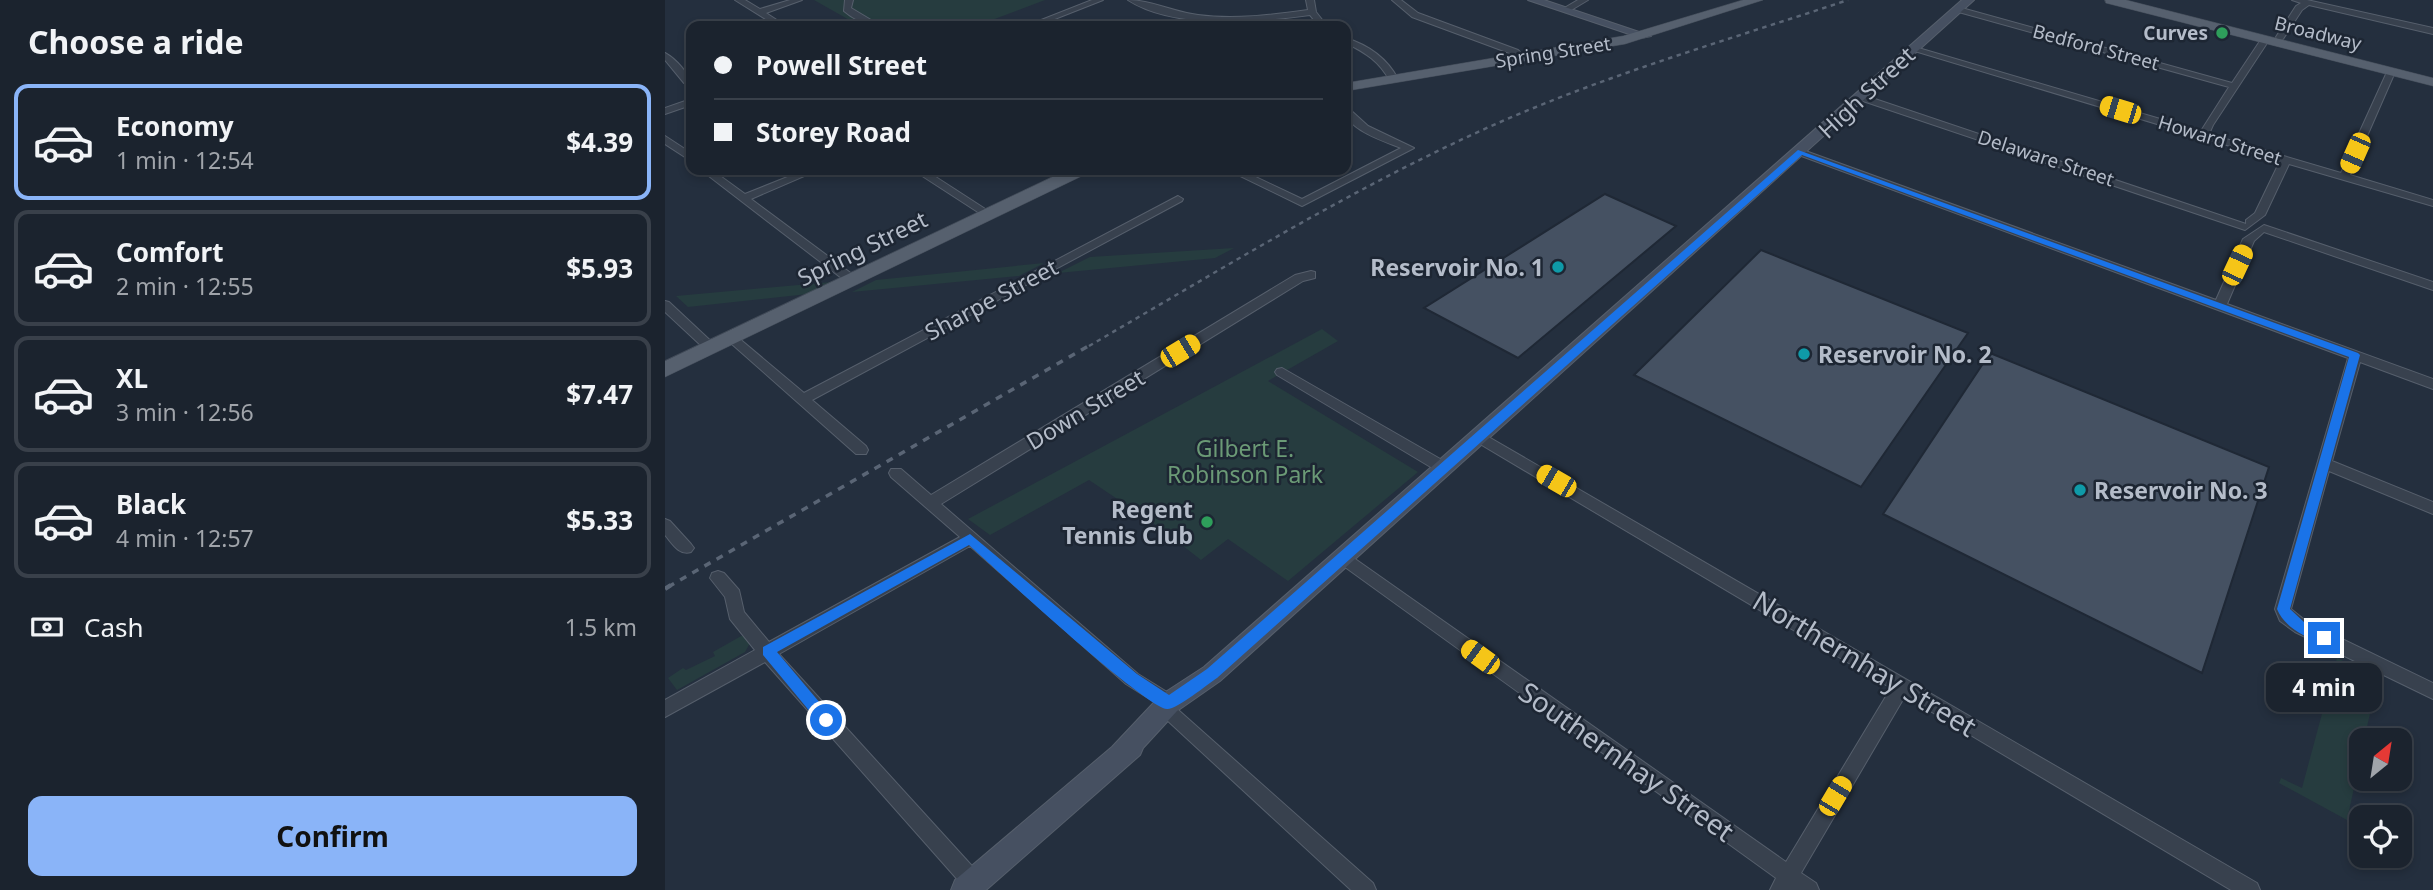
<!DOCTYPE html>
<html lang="en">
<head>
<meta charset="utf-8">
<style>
  :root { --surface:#1b232e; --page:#282f3a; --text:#f1f3f6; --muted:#a0a4aa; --line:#39404a; --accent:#8ab4f8 }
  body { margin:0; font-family:"Noto Sans",sans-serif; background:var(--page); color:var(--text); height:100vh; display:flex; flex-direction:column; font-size:26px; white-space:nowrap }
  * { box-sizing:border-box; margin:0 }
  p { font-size:23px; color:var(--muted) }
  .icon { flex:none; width:38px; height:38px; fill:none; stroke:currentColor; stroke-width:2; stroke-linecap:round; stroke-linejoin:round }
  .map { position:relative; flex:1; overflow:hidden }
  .sheet { display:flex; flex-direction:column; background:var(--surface); width:665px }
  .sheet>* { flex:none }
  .top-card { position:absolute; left:21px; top:21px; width:665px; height:154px; border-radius:14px; box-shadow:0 4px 10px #0003,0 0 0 2px var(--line); display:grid; align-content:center; height:154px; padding:0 28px; background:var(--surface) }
  .needle { width:46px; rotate:30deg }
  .controls { position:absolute; left:1684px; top:728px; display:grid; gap:14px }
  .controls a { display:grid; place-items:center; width:63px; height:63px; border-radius:14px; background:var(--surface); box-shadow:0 4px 10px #0003,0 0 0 2px var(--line); font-size:35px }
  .end { position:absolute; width:32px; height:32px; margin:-16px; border:9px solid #1a73e8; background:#fff; box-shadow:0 0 0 4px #fff }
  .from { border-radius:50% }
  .bubble { position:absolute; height:49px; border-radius:14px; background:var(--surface); box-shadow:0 4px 10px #0003,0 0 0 2px var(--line); font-size:23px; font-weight:700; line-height:49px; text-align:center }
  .car { position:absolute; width:21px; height:42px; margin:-21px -10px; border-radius:9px; box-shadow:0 0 5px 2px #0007; background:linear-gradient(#f5c518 24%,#345 0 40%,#f5c518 0 76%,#345 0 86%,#f5c518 0) }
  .top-card b { display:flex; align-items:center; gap:24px; height:66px; font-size:26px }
  .top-card b+b { border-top:2px solid var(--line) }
  .top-card i { width:18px; height:18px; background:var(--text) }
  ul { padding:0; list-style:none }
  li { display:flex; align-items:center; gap:21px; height:116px; margin:0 14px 10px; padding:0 14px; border:4px solid var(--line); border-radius:14px }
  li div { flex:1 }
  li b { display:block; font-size:26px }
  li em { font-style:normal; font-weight:700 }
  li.selected { border-color:var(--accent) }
  li>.icon { width:63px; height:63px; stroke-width:1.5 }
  h2 { padding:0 28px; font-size:32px; line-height:84px }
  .pay { display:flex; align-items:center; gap:18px; height:77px; padding:0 28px; font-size:26px }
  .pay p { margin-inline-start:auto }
  .primary-button { display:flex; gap:14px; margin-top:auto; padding:14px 28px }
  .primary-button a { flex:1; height:80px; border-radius:14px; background:var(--accent); color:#111; font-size:28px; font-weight:700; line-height:80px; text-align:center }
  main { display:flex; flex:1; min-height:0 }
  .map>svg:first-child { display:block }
  .green { fill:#263c3f }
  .building { fill:#455162; stroke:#1f2835; stroke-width:2 }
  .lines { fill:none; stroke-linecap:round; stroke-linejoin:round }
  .street-casing { stroke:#565f6c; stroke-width:2 }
  .secondary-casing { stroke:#565f6c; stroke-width:2 }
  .primary-casing { stroke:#414a57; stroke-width:1 }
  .street { fill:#38414e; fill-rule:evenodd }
  .secondary { fill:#465061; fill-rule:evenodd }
  .primary { fill:#56606e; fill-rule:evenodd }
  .rail-far2 { stroke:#5a6575; stroke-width:2.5; stroke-dasharray:4.5 4.5; stroke-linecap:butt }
  .rail-far1 { stroke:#5a6575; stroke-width:3.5; stroke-dasharray:7 7; stroke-linecap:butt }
  .rail { stroke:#5a6575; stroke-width:4.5; stroke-dasharray:9 9; stroke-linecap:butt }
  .route { fill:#1a73e8 }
  .leisure-dot { fill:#2e9e5b; stroke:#1d2633; stroke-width:2.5 }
  .culture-dot { fill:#0f9aa8; stroke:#1d2633; stroke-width:2.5 }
  .labels { text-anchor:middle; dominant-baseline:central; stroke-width:5; stroke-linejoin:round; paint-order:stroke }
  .far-poi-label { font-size:19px; font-weight:bold; fill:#b4bcc9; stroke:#1d2633; text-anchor:end }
  .far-street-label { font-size:19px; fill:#b4bcc9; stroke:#1d2633 }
  .street-label { font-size:23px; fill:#b4bcc9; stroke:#1d2633 }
  .poi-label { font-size:23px; font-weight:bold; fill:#b4bcc9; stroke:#1d2633; text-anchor:end }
  .park-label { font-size:23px; fill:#6b9a76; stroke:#1d2633 }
  .near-street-label { font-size:28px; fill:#b4bcc9; stroke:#1d2633 }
</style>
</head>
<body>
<main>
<section class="sheet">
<h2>Choose a ride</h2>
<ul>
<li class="selected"><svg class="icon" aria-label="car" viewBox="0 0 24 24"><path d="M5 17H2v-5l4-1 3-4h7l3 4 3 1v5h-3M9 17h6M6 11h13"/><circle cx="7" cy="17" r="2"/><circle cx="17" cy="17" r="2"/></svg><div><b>Economy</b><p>1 min · 12:54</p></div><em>$4.39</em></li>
<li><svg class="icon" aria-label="car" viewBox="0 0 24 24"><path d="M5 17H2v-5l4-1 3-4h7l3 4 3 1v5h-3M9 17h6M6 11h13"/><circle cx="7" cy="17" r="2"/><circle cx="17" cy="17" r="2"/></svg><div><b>Comfort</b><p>2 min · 12:55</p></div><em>$5.93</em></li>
<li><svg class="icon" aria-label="car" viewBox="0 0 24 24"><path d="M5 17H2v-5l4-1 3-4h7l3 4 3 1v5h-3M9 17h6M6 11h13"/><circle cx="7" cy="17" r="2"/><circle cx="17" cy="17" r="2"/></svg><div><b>XL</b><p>3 min · 12:56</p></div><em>$7.47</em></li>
<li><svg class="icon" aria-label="car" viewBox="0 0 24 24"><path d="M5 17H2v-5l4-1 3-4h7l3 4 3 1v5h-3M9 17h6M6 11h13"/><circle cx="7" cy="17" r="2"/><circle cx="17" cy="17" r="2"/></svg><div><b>Black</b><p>4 min · 12:57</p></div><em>$5.33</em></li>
</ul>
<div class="pay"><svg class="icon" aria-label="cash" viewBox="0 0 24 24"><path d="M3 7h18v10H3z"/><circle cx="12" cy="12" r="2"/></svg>Cash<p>1.5 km</p></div>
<div class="primary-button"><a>Confirm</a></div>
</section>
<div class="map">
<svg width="1768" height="890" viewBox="0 0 1768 890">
  <rect width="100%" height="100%" fill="#242f3e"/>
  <path class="green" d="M 149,0 L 380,0 L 311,26 L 195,26 Z
    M 569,248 L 550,258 L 393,273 L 425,257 Z
    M 379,263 L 354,276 L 187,292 L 211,280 Z
    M 167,282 L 143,294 L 23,307 L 11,296 Z
    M 657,329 L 673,341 L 603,381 L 753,472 L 623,581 L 563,539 L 536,560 L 494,527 L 424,480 L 325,535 L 303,519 Z
    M 78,635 L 85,643 L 80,652 L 12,690 L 3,678 L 18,668 L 21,670 L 50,656 L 48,652 Z
    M 1672,658 L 1713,678 L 1699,740 L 1696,740 L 1696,756 L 1682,820 L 1614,783 L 1616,778 L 1637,788 Z"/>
  <path class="building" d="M 940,194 L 1011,226 L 853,358 L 759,308 Z
    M 1096,250 L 1303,333 L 1196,487 L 969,375 Z
    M 1325,353 L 1604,467 L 1537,673 L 1218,514 Z"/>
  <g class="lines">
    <defs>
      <path id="street" d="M 70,0 L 80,0 L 95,9 L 125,0 L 137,0 L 101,13 L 121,26 L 112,26 Z
        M 180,0 L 188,0 L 186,8 L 206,20 L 247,23 L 251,25 C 228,31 198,28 179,11 Z
        M 427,0 L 438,0 L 372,26 L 361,26 Z
        M 463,0 C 486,0 509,12 533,15 C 569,20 606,15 643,10 L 641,0 L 649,0 L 651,12 L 662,26 L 654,26 L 645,15 C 593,22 509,30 463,0 Z
        M 727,0 L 736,0 L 753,13 L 853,50 L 861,58 L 854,60 L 847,54 L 747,17 Z
        M 913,0 L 923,0 L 903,12 L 896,10 Z
        M 1627,0 L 1642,0 L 1768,28 L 1768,34 L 1644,5 L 1637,10 L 1618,39 L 1612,39 L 1611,37 L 1631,6 L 1636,3 Z
        M 1293,7 L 1567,83 L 1597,38 L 1603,38 L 1604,40 L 1548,125 L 1544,134 L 1676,173 L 1722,72 L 1729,70 L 1730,72 L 1685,175 L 1768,200 L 1768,206 L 1624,164 L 1600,215 L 1580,230 L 1192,99 L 1192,95 L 1198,95 L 1581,224 L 1581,220 L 1590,213 L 1615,161 L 1243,49 L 1250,47 L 1536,131 L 1564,87 L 1290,11 L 1289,9 Z
        M 681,38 C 703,45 722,58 733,79 L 731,81 L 725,81 C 714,61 701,53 681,43 Z
        M 0,53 C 11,59 26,75 26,87 L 19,83 L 0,60 Z
        M 26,99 L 26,105 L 0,114 L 0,108 Z
        M 681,106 L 703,126 L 749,148 L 637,206 L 563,170 L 576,170 L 637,199 L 736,148 C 716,140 695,134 681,117 Z
        M 0,136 L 26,153 L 26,161 L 0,144 Z
        M 1135,149 L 1551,300 L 1578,239 L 1599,225 L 1768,282 L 1768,290 L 1599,232 L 1589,241 L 1562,304 L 1768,379 L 1768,389 L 1695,362 L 1667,461 L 1768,502 L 1768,514 L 1664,471 L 1626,609 L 1642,622 L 1768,683 L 1768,699 L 1630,632 L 1615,621 L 1610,609 L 1683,358 L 1131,154 L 1131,150 Z
        M 36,170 L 47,170 L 80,194 L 140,170 L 153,170 L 86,199 L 191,277 L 191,283 L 183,283 Z
        M 248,170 L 260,170 L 328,214 L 323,217 L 319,216 Z
        M 513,196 L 518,199 L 517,201 L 147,400 L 201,446 L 203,450 L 201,454 L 191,454 L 60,338 L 66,334 L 70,335 L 139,393 Z
        M 646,271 L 650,272 L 650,278 L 638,281 L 276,504 L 473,674 L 510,697 L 513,703 L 511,708 L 708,883 L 711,890 L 686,890 L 503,721 L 500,715 L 502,710 L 461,684 L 305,546 L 114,654 L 307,866 L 318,890 L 298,890 L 293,880 L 100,662 L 0,717 L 0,700 L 90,650 L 65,619 L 60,597 L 45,578 L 47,573 L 53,571 L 59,573 L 74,590 L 79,612 L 104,642 L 295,537 L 226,477 L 224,473 L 226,469 L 236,469 L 266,495 L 630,275 Z
        M 0,301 L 4,302 L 50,345 L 52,348 L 50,351 L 42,351 L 0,312 Z
        M 617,368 L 784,464 L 786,468 L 784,472 L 774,472 L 612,375 L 610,372 L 612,369 Z
        M 815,432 L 1592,883 L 1595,890 L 1566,890 L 1240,696 L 1136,873 L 1151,883 L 1154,890 L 1105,890 L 1111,878 L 673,562 L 670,558 L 673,554 L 678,552 L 683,554 L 1121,862 L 1226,688 L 810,441 L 808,437 L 810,433 Z
        M 0,519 L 5,521 L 26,544 L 29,548 L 26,552 C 14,556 7,543 0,535 Z"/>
      <path id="secondary" d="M 863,0 L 879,0 L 986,36 L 976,38 Z
        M 1297,0 L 1309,0 L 555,681 L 512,711 L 478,748 L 475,755 L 321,890 L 286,890 L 290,880 L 447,747 L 496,695 L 539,667 Z"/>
      <path id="primary" d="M 1078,0 L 1098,0 L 960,44 L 681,91 L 681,83 L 958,36 Z
        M 1440,0 L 1461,0 L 1768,78 L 1768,86 L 1441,3 Z
        M 402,170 L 423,170 L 421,174 L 0,377 L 0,361 Z"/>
    </defs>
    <use href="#street" class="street-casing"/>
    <use href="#secondary" class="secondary-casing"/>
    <use href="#primary" class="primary-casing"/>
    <use href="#street" class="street"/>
    <use href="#secondary" class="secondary"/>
    <use href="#primary" class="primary"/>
    <path class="rail-far2" d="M 424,346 C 555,270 686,189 824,127 C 940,75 1063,40 1183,0"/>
    <path class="rail-far1" d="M 3,587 L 427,344"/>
    <path class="rail" d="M 0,589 L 6,585"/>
  </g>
  <path class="route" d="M 1133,150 L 1693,353 L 1695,355 L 1625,609 L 1640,623 L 1664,634 L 1664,643 L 1659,644 C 1640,637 1620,628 1612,609 L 1684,357 L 1137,155 L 552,678 C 543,684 511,710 502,709 C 478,706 332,570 304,545 L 112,652 L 166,716 L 169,720 L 166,725 L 156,725 L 98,655 L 98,647 L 305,534 L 472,674 L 504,695 L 542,669 Z"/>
  <g class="leisure-dot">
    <circle cx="1557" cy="33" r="7"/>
    <circle cx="542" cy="522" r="7"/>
  </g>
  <g class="culture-dot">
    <circle cx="893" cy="267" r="7"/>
    <circle cx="1139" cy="354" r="7"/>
    <circle cx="1415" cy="490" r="7"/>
  </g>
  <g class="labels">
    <g class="far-poi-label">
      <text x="1543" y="33">Curves</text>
    </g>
    <g class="far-street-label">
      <text transform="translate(1653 33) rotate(14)">Broadway</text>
      <text transform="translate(1431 47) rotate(15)">Bedford Street</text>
      <text transform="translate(888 52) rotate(-9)">Spring Street</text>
      <text transform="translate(1555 140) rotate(17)">Howard Street</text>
      <text transform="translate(1381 158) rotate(18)">Delaware Street</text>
    </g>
    <g class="street-label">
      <text transform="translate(1201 92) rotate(-43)">High Street</text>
      <text transform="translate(197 248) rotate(-26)">Spring Street</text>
      <text transform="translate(326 299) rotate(-28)">Sharpe Street</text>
      <text transform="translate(420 409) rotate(-31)">Down Street</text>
    </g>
    <g class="poi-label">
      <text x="879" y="267">Reservoir No. 1</text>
      <text x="1153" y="354" text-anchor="start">Reservoir No. 2</text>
      <text x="1429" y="490" text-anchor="start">Reservoir No. 3</text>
      <text x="528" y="509">Regent<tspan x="528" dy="26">Tennis Club</tspan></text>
    </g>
    <g class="park-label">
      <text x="580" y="448">Gilbert E.<tspan x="580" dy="26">Robinson Park</tspan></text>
    </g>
    <g class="near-street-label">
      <text transform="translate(1200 663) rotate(31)">Northernhay Street</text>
      <text transform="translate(962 761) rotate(35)">Southernhay Street</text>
    </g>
  </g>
</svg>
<div class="controls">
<a><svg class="needle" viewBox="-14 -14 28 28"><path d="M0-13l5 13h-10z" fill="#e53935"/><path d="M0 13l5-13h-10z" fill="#a0a4aa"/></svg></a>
<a><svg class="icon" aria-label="locate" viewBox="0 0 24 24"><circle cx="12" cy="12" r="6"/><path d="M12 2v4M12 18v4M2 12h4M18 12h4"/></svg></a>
</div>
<i class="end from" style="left:161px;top:720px"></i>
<i class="end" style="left:1659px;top:638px"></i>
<div class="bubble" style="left:1601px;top:663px;width:116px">4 min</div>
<i class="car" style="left:1455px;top:110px;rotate:287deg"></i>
<i class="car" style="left:1690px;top:153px;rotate:204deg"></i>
<i class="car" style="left:1572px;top:265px;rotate:25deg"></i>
<i class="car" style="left:515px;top:351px;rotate:59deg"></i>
<i class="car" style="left:891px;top:481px;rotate:300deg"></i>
<i class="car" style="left:815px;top:657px;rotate:306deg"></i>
<i class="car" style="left:1170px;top:796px;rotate:31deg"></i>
<div class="top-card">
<b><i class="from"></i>Powell Street</b>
<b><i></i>Storey Road</b>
</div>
</div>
</main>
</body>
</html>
